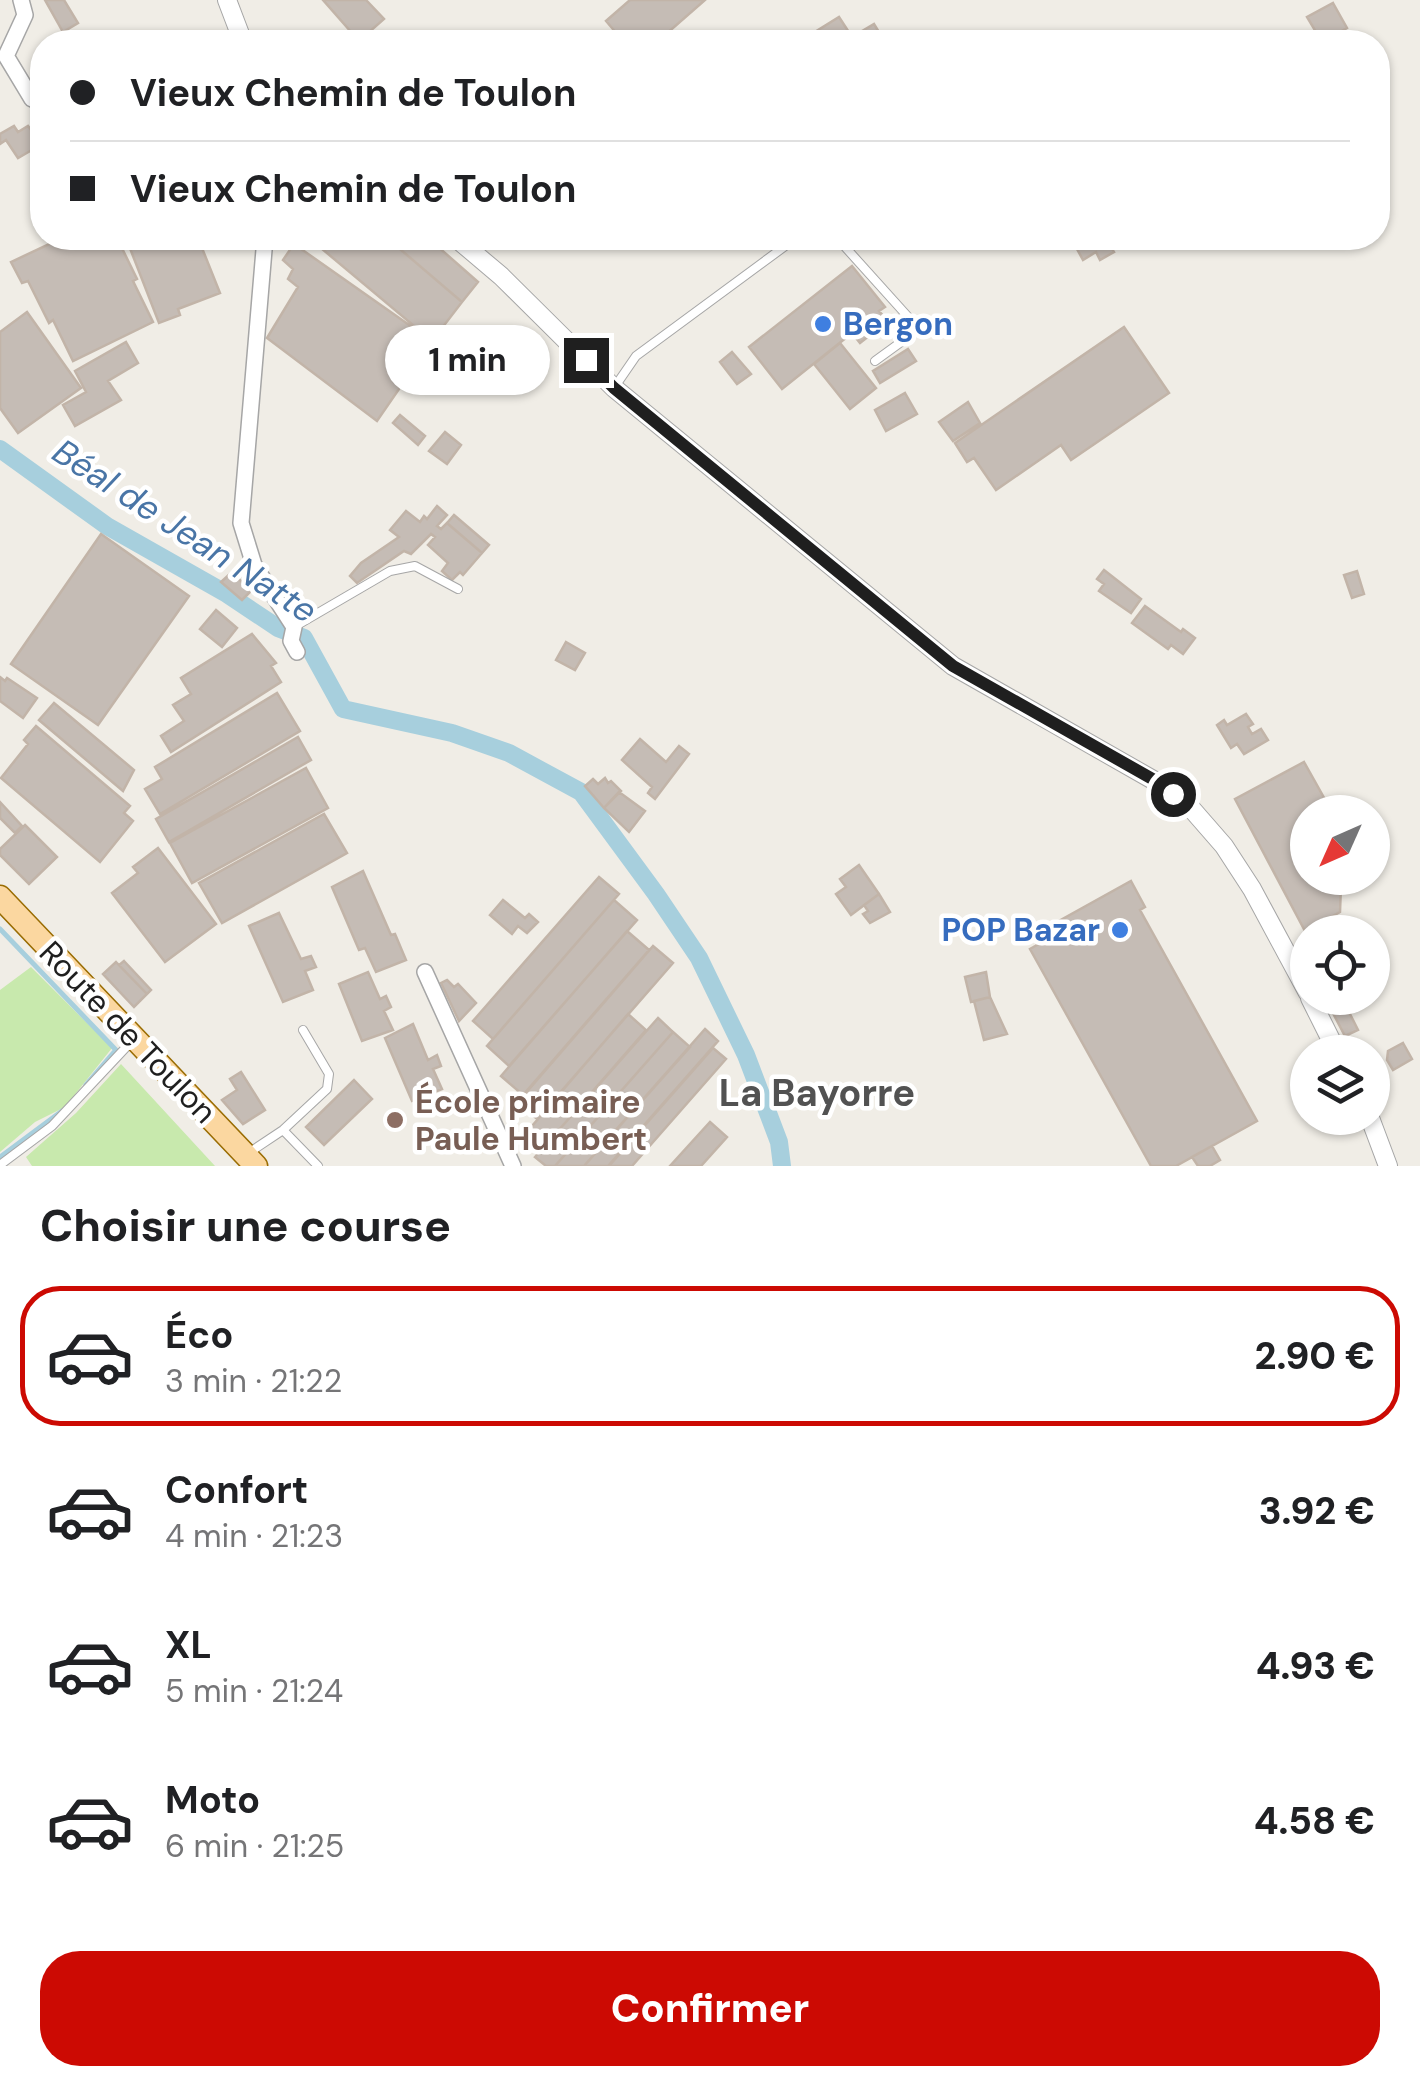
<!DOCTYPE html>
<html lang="fr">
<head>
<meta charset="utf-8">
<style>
  :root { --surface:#fff; --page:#f2f2f2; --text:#202124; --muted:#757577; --line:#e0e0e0; --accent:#cc0a03 }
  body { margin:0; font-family:"DM Sans",sans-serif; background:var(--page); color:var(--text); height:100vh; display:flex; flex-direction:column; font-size:38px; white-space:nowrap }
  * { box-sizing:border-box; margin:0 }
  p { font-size:32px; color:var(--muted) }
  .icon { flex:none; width:55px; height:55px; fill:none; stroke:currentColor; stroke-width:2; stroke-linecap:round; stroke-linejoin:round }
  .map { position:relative; height:1166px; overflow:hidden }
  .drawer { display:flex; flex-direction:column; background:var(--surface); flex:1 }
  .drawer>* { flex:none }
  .top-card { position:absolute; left:30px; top:30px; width:1360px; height:220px; border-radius:40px; box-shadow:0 2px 8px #0004; display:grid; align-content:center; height:220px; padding:0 40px; background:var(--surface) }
  .needle { width:65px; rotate:225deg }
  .tools { position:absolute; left:1290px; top:795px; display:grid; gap:20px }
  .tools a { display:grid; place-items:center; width:100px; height:100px; border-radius:50%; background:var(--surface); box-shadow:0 2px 8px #0004; font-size:50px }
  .end { position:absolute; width:45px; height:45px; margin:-22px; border:12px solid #1f1f1f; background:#fff; box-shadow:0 0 0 5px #fff }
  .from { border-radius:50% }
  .bubble { position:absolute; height:70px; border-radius:35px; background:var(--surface); box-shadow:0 2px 8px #0004; font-size:32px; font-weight:800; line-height:70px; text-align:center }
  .top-card b { display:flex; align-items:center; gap:35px; height:95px; font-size:38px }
  .top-card b+b { border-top:2px solid var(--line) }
  .top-card i { width:25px; height:25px; background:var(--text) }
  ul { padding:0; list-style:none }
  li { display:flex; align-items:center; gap:30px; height:140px; margin:0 20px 15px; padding:0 20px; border:5px solid transparent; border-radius:40px }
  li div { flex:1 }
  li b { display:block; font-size:38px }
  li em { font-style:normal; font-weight:800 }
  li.current { border-color:var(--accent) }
  li>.icon { width:90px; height:90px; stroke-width:1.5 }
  h2 { padding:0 40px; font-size:45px; line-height:120px }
  .primary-button { display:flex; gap:20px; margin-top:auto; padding:20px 40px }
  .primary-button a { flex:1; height:115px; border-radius:40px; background:var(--accent); color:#fff; font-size:40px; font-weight:800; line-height:115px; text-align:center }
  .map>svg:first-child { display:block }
  .grass { fill:#c8e9ad }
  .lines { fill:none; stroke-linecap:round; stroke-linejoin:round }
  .stream { stroke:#a7cfdd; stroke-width:5 }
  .canal { stroke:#a7cfdd; stroke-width:18 }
  .building { fill:#c5bcb5; stroke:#c2b4a8; stroke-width:2.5 }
  .service-casing { stroke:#a6a6a6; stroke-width:10 }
  .minor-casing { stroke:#a6a6a6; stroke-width:18 }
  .tertiary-casing { stroke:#a6a6a6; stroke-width:20 }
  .primary-casing { stroke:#996c02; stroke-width:25 }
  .service { stroke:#fff; stroke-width:8 }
  .minor { stroke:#fff; stroke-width:15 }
  .tertiary { stroke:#fff; stroke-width:18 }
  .primary { stroke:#fbd7a0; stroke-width:22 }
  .route { stroke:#1f1f1f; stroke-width:12 }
  .shop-dot { fill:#3f7fe0; stroke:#fff; stroke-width:4 }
  .education-dot { fill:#8d6e63; stroke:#fff; stroke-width:4 }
  .labels { text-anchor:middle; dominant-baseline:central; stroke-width:9; stroke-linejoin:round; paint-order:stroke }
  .shop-label { font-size:32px; font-weight:bold; fill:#366cbe; stroke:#fff; text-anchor:start }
  .street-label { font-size:32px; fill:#1f1f1f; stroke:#fff }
  .education-label { font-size:32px; font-weight:bold; fill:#785e54; stroke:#fff; text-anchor:start }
  .water-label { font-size:35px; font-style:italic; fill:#4975a6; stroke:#fff }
  .quarter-label { font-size:38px; font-weight:bold; fill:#525252; stroke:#fff }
</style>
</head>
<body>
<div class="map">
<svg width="1420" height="1166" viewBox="0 0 1420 1166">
  <rect width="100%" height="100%" fill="#f0ede6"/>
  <path class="grass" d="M 31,967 L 112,1048 L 65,1107 L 35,1122 L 0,1152 L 0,990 Z
    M 121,1064 L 215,1166 L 32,1166 L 26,1157 L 76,1113 Z"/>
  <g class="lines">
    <path class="stream" d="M 0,929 L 116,1050 L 86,1085
      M 0,1157 L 62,1111"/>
    <path class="canal" d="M 0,449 L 107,526 L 227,594 L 278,628 L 304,638 L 343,709 L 452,733 L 509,753 L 581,792 L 656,894 L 699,958 L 746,1055 L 779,1142 L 782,1166"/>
  </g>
  <path class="building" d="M 45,0 L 64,0 L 78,23 L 63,32 Z
    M 323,0 L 366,0 L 384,19 L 359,41 Z
    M 630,0 L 705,0 L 657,42 L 624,42 L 606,21 Z
    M 1333,3 L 1347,28 L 1322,42 L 1307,17 Z
    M 839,17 L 852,37 L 874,24 L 885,42 L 821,42 L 815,32 Z
    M 14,126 L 18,132 L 28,126 L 42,144 L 18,158 L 6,140 L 0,144 L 0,134 Z
    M 62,238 L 117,238 L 137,279 L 133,281 L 153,322 L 73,361 L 53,320 L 49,323 L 28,281 L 22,283 L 11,262 Z
    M 126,238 L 198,238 L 220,293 L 178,309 L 180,315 L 159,323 Z
    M 309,238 L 387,238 L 462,302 L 432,341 Z
    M 387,238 L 428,238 L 478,282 L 462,302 Z
    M 1071,238 L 1105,238 L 1114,252 L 1100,260 L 1096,252 L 1083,260 Z
    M 294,244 L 432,341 L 377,421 L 267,338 L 298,287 L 288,279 L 293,269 L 283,260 Z
    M 852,266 L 885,307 L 879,311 L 888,321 L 860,343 L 852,333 L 782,389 L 749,347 Z
    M 27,312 L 81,388 L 18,433 L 0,408 L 0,332 Z
    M 1124,327 L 1169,393 L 1071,460 L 1061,445 L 996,490 L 974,458 L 967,462 L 955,443 Z
    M 126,342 L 138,363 L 108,381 L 121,400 L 75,426 L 63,405 L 86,392 L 75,371 Z
    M 840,343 L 876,388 L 850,409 L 814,364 Z
    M 908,349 L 916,361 L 880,383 L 873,371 Z
    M 732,352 L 751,374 L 737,384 L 720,362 Z
    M 905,393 L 917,414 L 886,431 L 875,410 Z
    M 968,402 L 980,423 L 953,441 L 939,422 Z
    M 400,415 L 425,436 L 418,445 L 393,423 Z
    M 445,432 L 461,445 L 447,464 L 429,451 Z
    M 437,506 L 447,515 L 437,526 L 441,529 L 447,523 L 482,553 L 463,575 L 460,572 L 452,580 L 442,571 L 448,563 L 428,545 L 435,537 L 431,534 L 411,554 L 404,551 L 357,583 L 350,576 L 361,563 L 399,537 L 390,530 L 406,511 L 420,522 L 424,516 L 427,519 Z
    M 454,515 L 489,545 L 482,553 L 447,523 Z
    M 101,534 L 189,596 L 98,725 L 11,664 Z
    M 1104,570 L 1141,599 L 1131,613 L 1099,591 L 1104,584 L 1097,579 Z
    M 1357,571 L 1364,594 L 1352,598 L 1344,575 Z
    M 232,572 L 251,591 L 242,600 L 221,582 Z
    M 1145,606 L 1181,632 L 1183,629 L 1195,638 L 1183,654 L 1171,645 L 1168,649 L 1132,623 Z
    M 216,610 L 237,628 L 222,647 L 200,629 Z
    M 252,634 L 276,663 L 271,666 L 281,682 L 171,752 L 161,736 L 184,721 L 173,705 L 191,694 L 181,678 Z
    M 566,642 L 585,653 L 575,670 L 556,660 Z
    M 0,677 L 5,681 L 7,678 L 37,698 L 23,718 L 0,701 Z
    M 277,693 L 300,731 L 160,814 L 145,789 L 162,779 L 155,767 Z
    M 54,703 L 134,770 L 123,791 L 39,720 Z
    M 1246,714 L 1253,724 L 1248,727 L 1252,734 L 1261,729 L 1268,740 L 1244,754 L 1237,744 L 1231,748 L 1217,725 L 1224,720 L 1227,725 Z
    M 36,726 L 130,806 L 124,813 L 133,821 L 100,862 L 1,778 L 28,744 L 24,740 Z
    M 298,737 L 311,760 L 169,842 L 156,819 Z
    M 640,739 L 666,762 L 679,746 L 689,754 L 655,799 L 648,793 L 652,787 L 622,760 Z
    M 1304,762 L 1332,812 L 1308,812 L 1308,878 L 1336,878 L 1341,886 L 1340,912 L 1305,931 L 1235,799 Z
    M 306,768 L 328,808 L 192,883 L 170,843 Z
    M 605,778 L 608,783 L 611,781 L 621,791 L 604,808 L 585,786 L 593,779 L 598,784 Z
    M 619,792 L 645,811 L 629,832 L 604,808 Z
    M 0,802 L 22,826 L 15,833 L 0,818 Z
    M 324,814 L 347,853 L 222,923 L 199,883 Z
    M 25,825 L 57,857 L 29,884 L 0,855 L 0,849 Z
    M 158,848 L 216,924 L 165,962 L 112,893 L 138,873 L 133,867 Z
    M 859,865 L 879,894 L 851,915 L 836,894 L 846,887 L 840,879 Z
    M 363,871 L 391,935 L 395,934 L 406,960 L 376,972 L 365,948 L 359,950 L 332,887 Z
    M 599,877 L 619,894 L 493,1039 L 473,1021 Z
    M 1131,881 L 1145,907 L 1140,910 L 1257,1121 L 1176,1166 L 1151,1166 L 1030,949 L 1037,945 L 1034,939 L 1052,929 L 1050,926 Z
    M 879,894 L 890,912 L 870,923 L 863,914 L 868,911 L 864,905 Z
    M 503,900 L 525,918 L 529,914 L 538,922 L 527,933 L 518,926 L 512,934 L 490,915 Z
    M 614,900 L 637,920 L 509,1066 L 487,1046 Z
    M 279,913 L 301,959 L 311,956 L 316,967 L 305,971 L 313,990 L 283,1002 L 249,926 Z
    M 627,931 L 649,950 L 523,1095 L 501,1076 Z
    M 653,946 L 673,963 L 537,1119 L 518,1102 Z
    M 124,961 L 151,990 L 147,994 L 119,965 Z
    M 116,962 L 147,994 L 134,1007 L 103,974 Z
    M 368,972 L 380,999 L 386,996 L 391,1007 L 384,1011 L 393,1030 L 362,1041 L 339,984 Z
    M 986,972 L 990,997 L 971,1002 L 965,977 Z
    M 447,980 L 454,987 L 458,984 L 476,1003 L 459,1021 L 441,983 Z
    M 990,997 L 1007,1034 L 984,1040 L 974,1001 Z
    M 1325,998 L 1342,998 L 1358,1030 L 1345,1036 Z
    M 628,1014 L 646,1030 L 544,1147 L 527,1132 Z
    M 658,1018 L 673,1032 L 555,1166 L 546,1166 L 535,1157 Z
    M 413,1024 L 428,1060 L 437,1055 L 441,1066 L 433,1069 L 442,1089 L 412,1101 L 385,1038 Z
    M 705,1029 L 718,1041 L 608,1166 L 584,1166 Z
    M 673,1032 L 690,1047 L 584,1166 L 555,1166 Z
    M 1403,1043 L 1412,1059 L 1393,1070 L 1387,1060 L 1388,1051 Z
    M 713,1048 L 726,1059 L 632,1166 L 609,1166 Z
    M 241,1072 L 265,1110 L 243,1124 L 222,1100 L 237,1090 L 230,1079 Z
    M 354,1080 L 372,1099 L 324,1145 L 306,1127 Z
    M 710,1122 L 727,1137 L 701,1166 L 670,1166 Z
    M 1212,1146 L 1220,1160 L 1210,1166 L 1198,1166 L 1192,1157 Z"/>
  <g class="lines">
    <defs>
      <path id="service" d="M 837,238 L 919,329 L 875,361
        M 614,388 L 636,356 L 796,238
        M 294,627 L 390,571 L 415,566 L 458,589
        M 283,1130 L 318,1166
        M 247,1154 L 283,1130 L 327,1089 L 329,1074 L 303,1030
        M 0,1165 L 52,1126 L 131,1042"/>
      <path id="minor" d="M 21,0 L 25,15 L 6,56 L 32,99
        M 265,238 L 241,523 L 254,565 L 294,627 L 291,641 L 297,652
        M 425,972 L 513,1166"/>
      <path id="tertiary" d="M 227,0 L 243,42
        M 456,238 L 501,276 L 614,388 L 953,666 L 1155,781 L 1190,807 L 1224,846 L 1252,889 L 1308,993
        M 1310,998 L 1337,1052
        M 1370,1118 L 1388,1166"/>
      <path id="primary" d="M 0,897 L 256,1166"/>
    </defs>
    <use href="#service" class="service-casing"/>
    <use href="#minor" class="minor-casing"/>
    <use href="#tertiary" class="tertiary-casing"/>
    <use href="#primary" class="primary-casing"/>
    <use href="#service" class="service"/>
    <use href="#minor" class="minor"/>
    <use href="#tertiary" class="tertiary"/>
    <use href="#primary" class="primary"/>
  </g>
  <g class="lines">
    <path class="route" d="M 586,360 L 614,388 L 953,666 L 1156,781 L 1173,794"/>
  </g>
  <g class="shop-dot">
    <circle cx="823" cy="324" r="10"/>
    <circle cx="1120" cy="930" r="10"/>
  </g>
  <circle class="education-dot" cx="395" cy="1120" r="10"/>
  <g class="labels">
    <g class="shop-label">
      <text x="843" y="324">Bergon</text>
      <text x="1100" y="930" text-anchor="end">POP Bazar</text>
    </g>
    <g class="street-label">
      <text transform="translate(128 1032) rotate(46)">Route de Toulon</text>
    </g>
    <g class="education-label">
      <text x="415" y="1102">École primaire<tspan x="415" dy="37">Paule Humbert</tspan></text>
    </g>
    <g class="water-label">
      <text transform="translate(185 531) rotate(33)">Béal de Jean Natte</text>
    </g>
    <g class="quarter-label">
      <text x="817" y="1093">La Bayorre</text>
    </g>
  </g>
</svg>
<div class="tools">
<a><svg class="needle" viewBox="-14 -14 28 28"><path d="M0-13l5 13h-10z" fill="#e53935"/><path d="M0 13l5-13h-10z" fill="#757577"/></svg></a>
<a><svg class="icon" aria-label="locate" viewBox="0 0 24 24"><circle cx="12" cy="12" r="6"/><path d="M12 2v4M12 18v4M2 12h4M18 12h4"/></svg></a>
<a><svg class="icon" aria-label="layers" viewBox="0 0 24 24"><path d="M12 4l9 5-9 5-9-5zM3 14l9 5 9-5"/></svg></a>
</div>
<i class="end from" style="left:1173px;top:794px"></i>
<i class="end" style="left:586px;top:360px"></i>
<div class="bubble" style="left:385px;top:325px;width:165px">1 min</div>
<div class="top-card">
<b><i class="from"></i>Vieux Chemin de Toulon</b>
<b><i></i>Vieux Chemin de Toulon</b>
</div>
</div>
<section class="drawer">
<h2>Choisir une course</h2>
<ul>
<li class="current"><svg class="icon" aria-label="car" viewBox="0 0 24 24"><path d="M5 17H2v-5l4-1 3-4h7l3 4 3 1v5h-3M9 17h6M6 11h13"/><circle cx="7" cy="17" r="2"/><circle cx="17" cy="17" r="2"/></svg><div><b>Éco</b><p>3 min · 21:22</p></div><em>2.90 €</em></li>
<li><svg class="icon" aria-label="car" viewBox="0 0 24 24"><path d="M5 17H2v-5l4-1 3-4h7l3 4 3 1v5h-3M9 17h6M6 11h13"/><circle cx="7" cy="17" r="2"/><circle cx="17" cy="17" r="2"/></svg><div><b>Confort</b><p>4 min · 21:23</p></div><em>3.92 €</em></li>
<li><svg class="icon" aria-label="car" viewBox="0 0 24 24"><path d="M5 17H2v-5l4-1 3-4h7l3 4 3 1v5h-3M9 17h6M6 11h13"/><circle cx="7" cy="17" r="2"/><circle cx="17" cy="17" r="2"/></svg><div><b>XL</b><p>5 min · 21:24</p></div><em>4.93 €</em></li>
<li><svg class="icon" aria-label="car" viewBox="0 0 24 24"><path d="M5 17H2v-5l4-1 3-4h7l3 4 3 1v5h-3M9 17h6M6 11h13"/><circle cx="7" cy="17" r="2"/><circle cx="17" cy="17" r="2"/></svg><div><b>Moto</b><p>6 min · 21:25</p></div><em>4.58 €</em></li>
</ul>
<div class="primary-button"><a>Confirmer</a></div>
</section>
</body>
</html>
